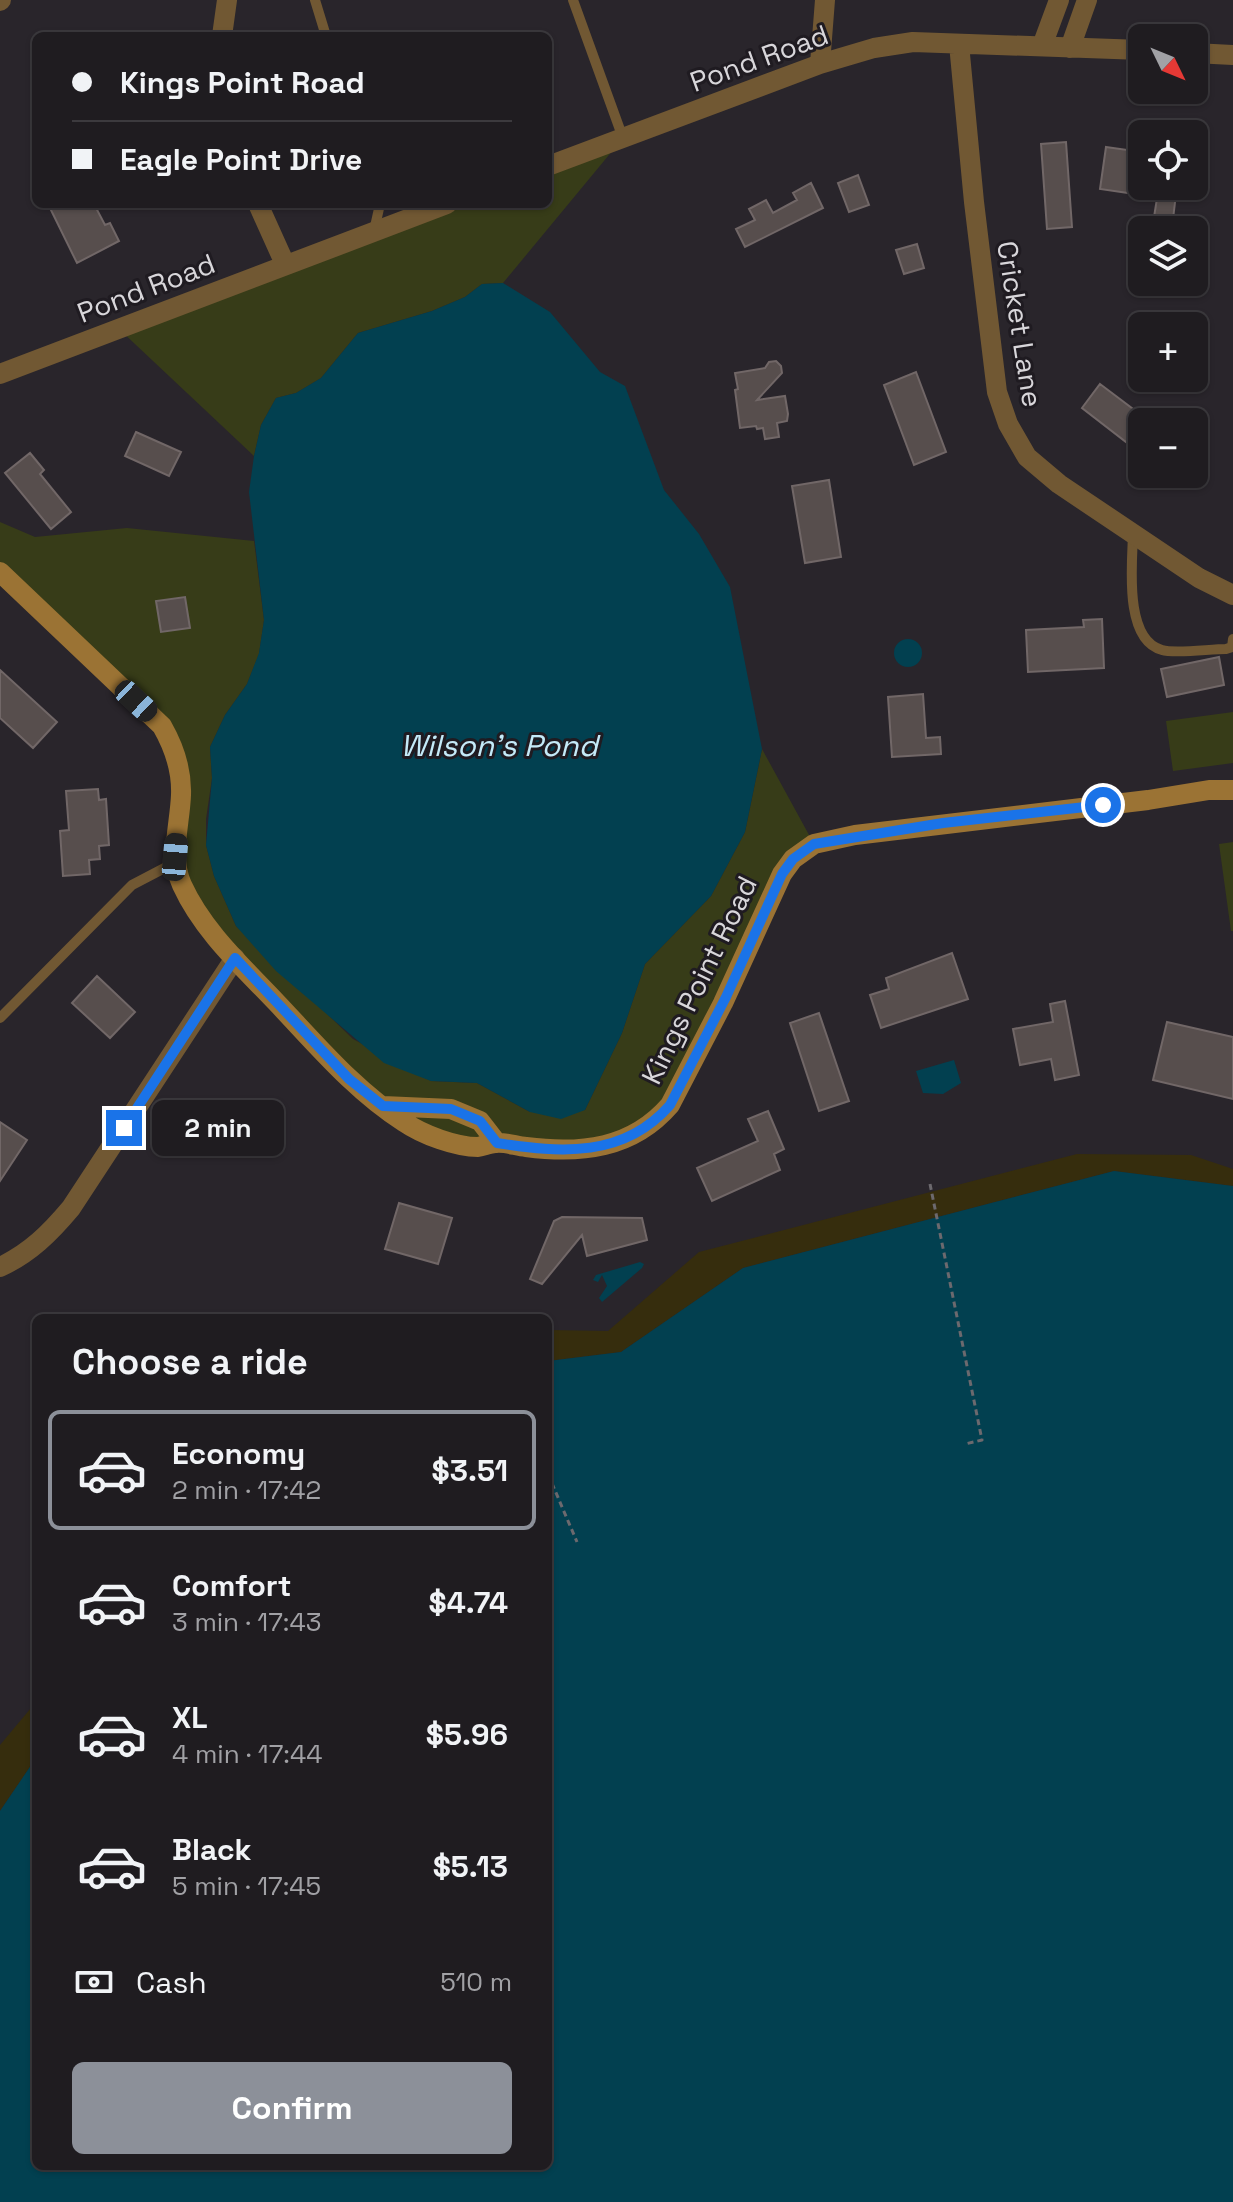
<!DOCTYPE html>
<html lang="en">
<head>
<meta charset="utf-8">
<style>
  :root { --surface:#1f1c20; --page:#272529; --text:#f1f3f6; --muted:#a1a1a5; --line:#3c3a3e; --accent:#8c9099 }
  body { margin:0; font-family:"Space Grotesk",sans-serif; background:var(--page); color:var(--text); height:100vh; display:flex; flex-direction:column; font-size:30px; white-space:nowrap }
  * { box-sizing:border-box; margin:0 }
  p { font-size:26px; color:var(--muted) }
  .icon { flex:none; width:44px; height:44px; fill:none; stroke:currentColor; stroke-width:2; stroke-linecap:round; stroke-linejoin:round }
  .map { position:relative; flex:1; overflow:hidden }
  .drawer { position:absolute; left:32px; top:1314px; width:520px; height:856px; display:flex; flex-direction:column; background:var(--surface); border-radius:12px; box-shadow:0 2px 6px #0004,0 0 0 2px var(--line) }
  .drawer>* { flex:none }
  .guide { position:absolute; left:32px; top:32px; width:520px; height:176px; border-radius:12px; box-shadow:0 2px 6px #0004,0 0 0 2px var(--line); display:grid; align-content:center; height:176px; padding:0 40px; background:var(--surface) }
  .needle { width:52px; rotate:133deg }
  .fabs { position:absolute; left:1128px; top:24px; display:grid; gap:16px }
  .fabs a { display:grid; place-items:center; width:80px; height:80px; border-radius:12px; background:var(--surface); box-shadow:0 2px 6px #0004,0 0 0 2px var(--line); font-size:40px }
  .end { position:absolute; width:36px; height:36px; margin:-18px; border:10px solid #1a73e8; background:#fff; box-shadow:0 0 0 4px #fff }
  .from { border-radius:50% }
  .bubble { position:absolute; height:56px; border-radius:12px; background:var(--surface); box-shadow:0 2px 6px #0004,0 0 0 2px var(--line); font-size:26px; font-weight:600; line-height:56px; text-align:center }
  .car { position:absolute; width:24px; height:48px; margin:-24px -12px; border-radius:10px; box-shadow:0 0 6px 2px #0007; background:linear-gradient(#222 24%,#8ab4d8 0 40%,#222 0 76%,#8ab4d8 0 86%,#222 0) }
  .guide b { display:flex; align-items:center; gap:28px; height:76px; font-size:30px }
  .guide b+b { border-top:2px solid var(--line) }
  .guide i { width:20px; height:20px; background:var(--text) }
  ul { padding:0; list-style:none }
  li { display:flex; align-items:center; gap:24px; height:120px; margin:0 16px 12px; padding:0 24px; border:4px solid transparent; border-radius:12px }
  li div { flex:1 }
  li b { display:block; font-size:30px }
  li em { font-style:normal; font-weight:600 }
  li.active { border-color:var(--accent) }
  li>.icon { width:72px; height:72px; stroke-width:1.5 }
  h2 { padding:0 40px; font-size:36px; line-height:96px }
  .pay { display:flex; align-items:center; gap:20px; height:88px; padding:0 40px; font-size:30px }
  .pay p { margin-inline-start:auto }
  .cta { display:flex; gap:16px; margin-top:auto; padding:16px 40px }
  .cta a { flex:1; height:92px; border-radius:12px; background:var(--accent); color:#fff; font-size:32px; font-weight:600; line-height:92px; text-align:center }
  .map>svg:first-child { display:block }
  .green { fill:#373c18 }
  .sand { fill:#362d0d }
  .water { fill:#024050 }
  .building { fill:#574e4d; stroke:#716767; stroke-width:2 }
  .lines { fill:none; stroke-linecap:round; stroke-linejoin:round }
  .path { stroke:#6c696e; stroke-width:3; stroke-dasharray:6 4; stroke-linecap:butt }
  .lane { stroke:#715833; stroke-width:10 }
  .street { stroke:#715833; stroke-width:20 }
  .secondary { stroke:#9b7334; stroke-width:20 }
  .route { stroke:#1a73e8; stroke-width:10 }
  .labels { text-anchor:middle; dominant-baseline:central; stroke-width:6; stroke-linejoin:round; paint-order:stroke }
  .street-label { font-size:28px; fill:#d8d6da; stroke:#1f1b21 }
  .water-label { font-size:30px; font-style:italic; fill:#c4eaf8; stroke:#1f1b21 }
</style>
</head>
<body>
<div class="map">
<svg width="1233" height="2202" viewBox="0 0 1233 2202">
  <rect width="100%" height="100%" fill="#29252b"/>
  <path class="green" d="M 623,138 L 503,283 L 482,284 L 465,297 L 432,311 L 358,333 L 321,378 L 296,393 L 276,398 L 261,425 L 254,456 L 119,329 L 447,204 L 548,204 L 548,166 Z
    M 0,522 L 35,537 L 127,528 L 254,541 L 264,620 L 259,654 L 247,684 L 225,715 L 210,747 L 212,778 L 206,819 L 206,845 L 214,876 L 236,926 L 353,1039 L 431,1081 L 477,1083 L 530,1112 L 585,1110 L 622,1033 L 645,964 L 711,896 L 745,832 L 762,749 L 814,844 L 793,859 L 670,1105 L 615,1144 L 443,1139 L 349,1079 L 180,882 L 171,742 L 0,572 Z
    M 1233,712 L 1233,763 L 1173,771 L 1166,721 Z
    M 1233,842 L 1233,931 L 1231,931 L 1219,844 Z"/>
  <path class="sand" d="M 1077,1154 L 1191,1155 L 1233,1169 L 1233,1186 L 1114,1171 L 743,1268 L 621,1352 L 548,1361 L 548,1330 L 608,1331 L 699,1252 Z
    M 36,1702 L 36,1758 L 0,1811 L 0,1745 Z"/>
  <path class="water" d="M 503,283 L 550,312 L 600,372 L 625,386 L 664,490 L 699,534 L 730,587 L 762,749 L 745,832 L 711,896 L 645,964 L 622,1033 L 585,1110 L 561,1119 L 530,1112 L 477,1083 L 431,1081 L 384,1063 L 276,971 L 236,926 L 214,876 L 206,845 L 212,778 L 210,747 L 225,715 L 247,684 L 259,653 L 264,620 L 249,492 L 254,456 L 261,425 L 276,398 L 296,393 L 321,378 L 358,333 L 432,311 L 465,297 L 482,284 Z
    M894 653a14 14 0 1 1 28 0a14 14 0 1 1-28 0Z
    M 954,1060 L 961,1083 L 943,1094 L 923,1093 L 916,1071 Z
    M 1114,1171 L 1233,1186 L 1233,2202 L 0,2202 L 0,1811 L 36,1758 L 36,2166 L 548,2166 L 548,1361 L 621,1352 L 743,1268 Z
    M 640,1262 L 644,1264 L 642,1268 L 602,1302 L 599,1298 L 607,1286 L 602,1275 L 598,1282 L 593,1280 L 596,1275 Z"/>
  <path class="building" d="M 1066,142 L 1072,227 L 1047,229 L 1041,144 Z
    M 1106,147 L 1142,152 L 1142,195 L 1100,189 Z
    M 858,175 L 869,205 L 849,212 L 838,183 Z
    M 811,183 L 823,208 L 745,247 L 736,229 L 755,220 L 749,209 L 766,200 L 773,213 L 797,200 L 793,193 Z
    M 1159,186 L 1177,186 L 1173,219 L 1154,217 Z
    M 48,204 L 94,204 L 105,225 L 110,223 L 119,241 L 77,263 Z
    M 917,244 L 924,268 L 904,274 L 896,250 Z
    M 776,361 L 781,366 L 782,373 L 757,400 L 785,396 L 788,414 L 787,421 L 777,423 L 779,437 L 765,439 L 763,428 L 757,429 L 756,426 L 740,428 L 735,390 L 738,389 L 735,373 L 765,368 L 769,362 Z
    M 916,372 L 946,452 L 914,465 L 884,385 Z
    M 1100,384 L 1145,418 L 1126,442 L 1082,408 Z
    M 136,432 L 181,452 L 169,476 L 125,456 Z
    M 30,453 L 44,470 L 40,474 L 71,512 L 51,529 L 5,473 Z
    M 829,480 L 841,557 L 805,563 L 792,486 Z
    M 185,597 L 190,628 L 161,632 L 156,601 Z
    M 1102,619 L 1104,668 L 1028,672 L 1026,630 L 1084,627 L 1083,620 Z
    M 1219,657 L 1224,685 L 1167,697 L 1161,669 Z
    M 0,670 L 57,722 L 33,748 L 0,718 Z
    M 923,694 L 926,738 L 940,737 L 941,754 L 892,757 L 888,697 Z
    M 98,789 L 99,800 L 106,799 L 109,845 L 99,846 L 100,859 L 89,860 L 90,874 L 63,876 L 60,831 L 69,830 L 66,791 Z
    M 952,953 L 968,999 L 881,1028 L 870,995 L 889,989 L 886,978 Z
    M 97,976 L 135,1012 L 110,1038 L 72,1003 Z
    M 1065,1001 L 1079,1075 L 1055,1080 L 1051,1059 L 1020,1065 L 1013,1029 L 1053,1022 L 1050,1004 Z
    M 819,1013 L 849,1101 L 819,1111 L 790,1023 Z
    M 1167,1022 L 1233,1037 L 1233,1099 L 1153,1080 Z
    M 768,1111 L 784,1149 L 774,1154 L 780,1170 L 712,1201 L 697,1168 L 758,1141 L 748,1119 Z
    M 0,1122 L 27,1140 L 0,1181 Z
    M 399,1203 L 452,1218 L 438,1264 L 385,1249 Z
    M 562,1217 L 642,1218 L 647,1240 L 587,1256 L 582,1235 L 542,1284 L 530,1279 L 554,1221 Z"/>
  <g class="lines">
    <path class="path" d="M 930,1184 L 982,1440 L 965,1444
      M 548,1474 L 577,1542"/>
    <path class="lane" d="M 315,0 L 326,36
      M 573,0 L 623,138
      M 374,231 L 380,204
      M 1133,535 C 1132,565 1124,640 1162,650 C 1175,654 1210,649 1226,649 L 1232,647 L 1233,639
      M 0,1018 L 132,885 L 176,862"/>
    <path class="street" d="M 0,1 L 1,0
      M 222,36 L 227,0
      M 959,44 L 974,202 L 997,392 L 1008,424 L 1027,457 L 1059,484 L 1199,578 L 1233,595
      M 1042,46 L 1059,0
      M 1070,48 L 1087,0
      M 1194,53 L 1233,55
      M 820,64 L 825,0
      M 548,166 L 820,64 L 874,48 L 913,42 L 1142,50
      M 258,204 L 285,264
      M 0,374 L 447,204
      M 0,1267 C 30,1253 50,1233 71,1208 L 235,958"/>
    <path class="secondary" d="M 0,572 L 162,726 C 174,747 182,770 181,795 C 180,824 169,857 182,885 C 203,931 242,966 276,1002 C 316,1044 355,1091 404,1122 C 423,1135 456,1147 478,1147 C 484,1146 490,1143 496,1143 C 506,1142 516,1146 526,1147 C 581,1154 632,1149 670,1105 L 723,1003 L 782,874 L 793,859 L 814,844 L 855,835 L 1148,800 L 1209,790 L 1233,790
      M 383,1106 L 451,1109 L 480,1121 L 497,1143"/>
  </g>
  <g class="lines">
    <path class="route" d="M 124,1128 L 235,958 L 349,1079 L 383,1106 L 451,1109 L 480,1121 L 497,1143 C 561,1153 624,1158 670,1105 L 726,997 L 782,874 L 793,859 L 814,844 L 943,823 L 1103,805"/>
  </g>
  <g class="labels">
    <g class="street-label">
      <text transform="translate(759 58) rotate(-20)">Pond Road</text>
      <text transform="translate(146 288) rotate(-21)">Pond Road</text>
      <text transform="translate(1020 324) rotate(81)">Cricket Lane</text>
      <text transform="translate(699 980) rotate(-64)">Kings Point Road</text>
    </g>
    <g class="water-label">
      <text x="499" y="745">Wilson's Pond</text>
    </g>
  </g>
</svg>
<div class="fabs">
<a><svg class="needle" viewBox="-14 -14 28 28"><path d="M0-13l5 13h-10z" fill="#e53935"/><path d="M0 13l5-13h-10z" fill="#a1a1a5"/></svg></a>
<a><svg class="icon" aria-label="locate" viewBox="0 0 24 24"><circle cx="12" cy="12" r="6"/><path d="M12 2v4M12 18v4M2 12h4M18 12h4"/></svg></a>
<a><svg class="icon" aria-label="layers" viewBox="0 0 24 24"><path d="M12 4l9 5-9 5-9-5zM3 14l9 5 9-5"/></svg></a>
<a>+</a>
<a>−</a>
</div>
<i class="end from" style="left:1103px;top:805px"></i>
<i class="end" style="left:124px;top:1128px"></i>
<div class="bubble" style="left:152px;top:1100px;width:132px">2 min</div>
<i class="car" style="left:136px;top:701px;rotate:133deg"></i>
<i class="car" style="left:175px;top:857px;rotate:5deg"></i>
<div class="guide">
<b><i class="from"></i>Kings Point Road</b>
<b><i></i>Eagle Point Drive</b>
</div>
<section class="drawer">
<h2>Choose a ride</h2>
<ul>
<li class="active"><svg class="icon" aria-label="car" viewBox="0 0 24 24"><path d="M5 17H2v-5l4-1 3-4h7l3 4 3 1v5h-3M9 17h6M6 11h13"/><circle cx="7" cy="17" r="2"/><circle cx="17" cy="17" r="2"/></svg><div><b>Economy</b><p>2 min · 17:42</p></div><em>$3.51</em></li>
<li><svg class="icon" aria-label="car" viewBox="0 0 24 24"><path d="M5 17H2v-5l4-1 3-4h7l3 4 3 1v5h-3M9 17h6M6 11h13"/><circle cx="7" cy="17" r="2"/><circle cx="17" cy="17" r="2"/></svg><div><b>Comfort</b><p>3 min · 17:43</p></div><em>$4.74</em></li>
<li><svg class="icon" aria-label="car" viewBox="0 0 24 24"><path d="M5 17H2v-5l4-1 3-4h7l3 4 3 1v5h-3M9 17h6M6 11h13"/><circle cx="7" cy="17" r="2"/><circle cx="17" cy="17" r="2"/></svg><div><b>XL</b><p>4 min · 17:44</p></div><em>$5.96</em></li>
<li><svg class="icon" aria-label="car" viewBox="0 0 24 24"><path d="M5 17H2v-5l4-1 3-4h7l3 4 3 1v5h-3M9 17h6M6 11h13"/><circle cx="7" cy="17" r="2"/><circle cx="17" cy="17" r="2"/></svg><div><b>Black</b><p>5 min · 17:45</p></div><em>$5.13</em></li>
</ul>
<div class="pay"><svg class="icon" aria-label="cash" viewBox="0 0 24 24"><path d="M3 7h18v10H3z"/><circle cx="12" cy="12" r="2"/></svg>Cash<p>510 m</p></div>
<div class="cta"><a>Confirm</a></div>
</section>
</div>
</body>
</html>
